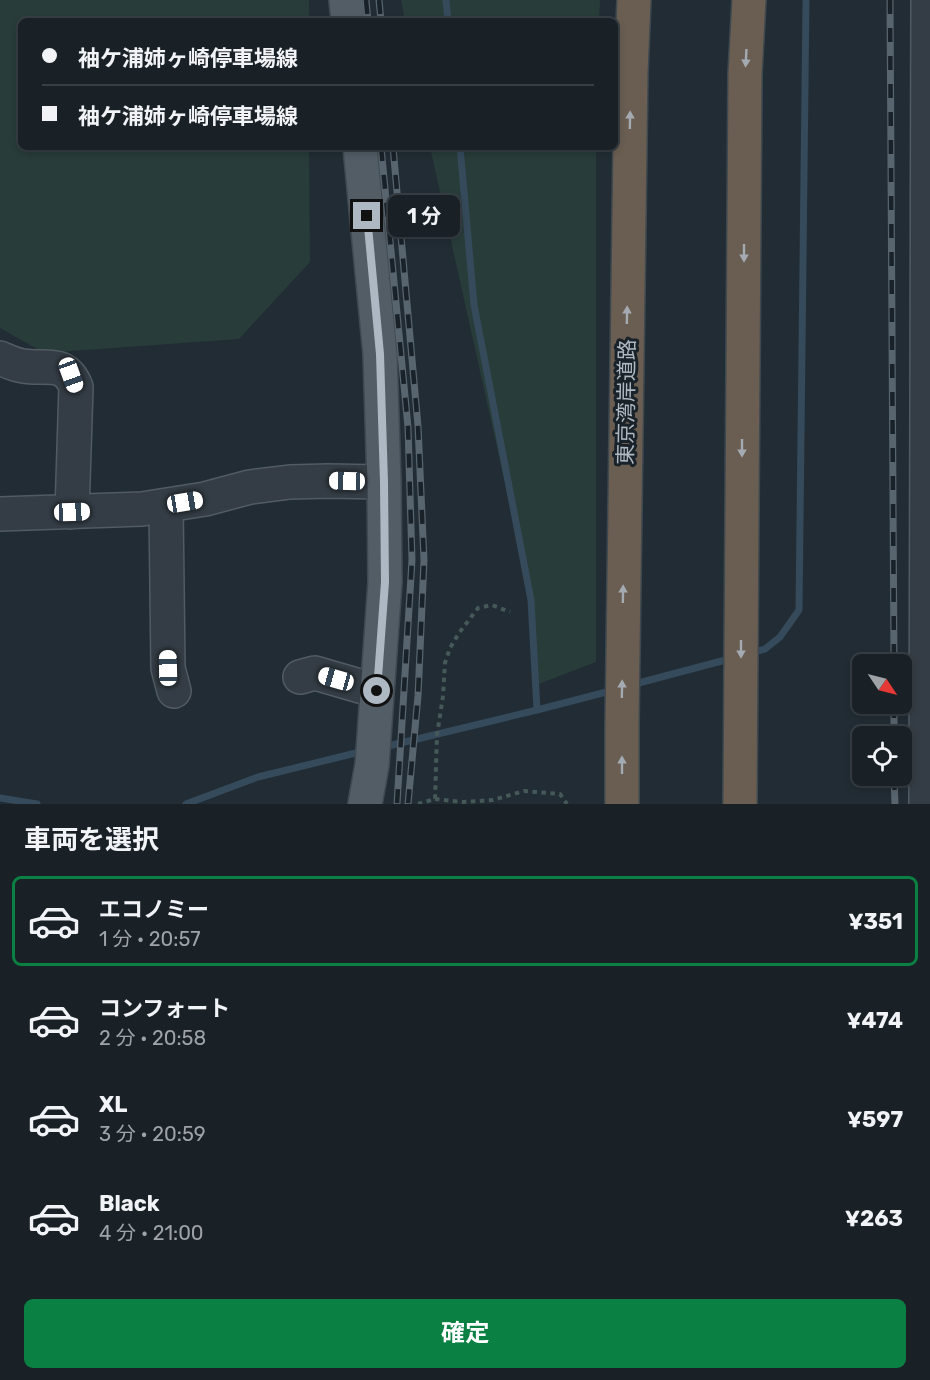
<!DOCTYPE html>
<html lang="ja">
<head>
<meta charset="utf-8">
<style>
  :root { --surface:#192127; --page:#262e33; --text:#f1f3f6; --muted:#9fa3a7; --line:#373e44; --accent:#0b8043 }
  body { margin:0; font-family:Rubik,"Noto Sans JP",sans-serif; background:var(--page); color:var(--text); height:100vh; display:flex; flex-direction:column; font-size:22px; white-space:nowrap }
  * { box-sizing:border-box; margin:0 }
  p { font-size:20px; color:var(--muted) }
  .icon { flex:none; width:33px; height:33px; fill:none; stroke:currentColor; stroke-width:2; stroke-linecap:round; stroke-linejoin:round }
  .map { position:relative; height:804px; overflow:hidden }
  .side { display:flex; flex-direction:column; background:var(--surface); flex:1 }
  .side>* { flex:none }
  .top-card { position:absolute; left:18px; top:18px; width:600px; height:132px; border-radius:9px; box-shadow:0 3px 9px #0003,0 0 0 2px var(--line); display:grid; align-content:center; height:132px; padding:0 24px; background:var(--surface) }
  .needle { width:39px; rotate:125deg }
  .tools { position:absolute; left:852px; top:654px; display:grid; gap:12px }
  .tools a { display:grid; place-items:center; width:60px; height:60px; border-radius:9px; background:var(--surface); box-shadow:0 3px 9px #0003,0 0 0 2px var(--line); font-size:30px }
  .end { position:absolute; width:27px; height:27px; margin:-14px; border:8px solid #aeb8c2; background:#111; box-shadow:0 0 0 3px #111 }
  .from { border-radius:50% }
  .bubble { position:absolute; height:42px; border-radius:9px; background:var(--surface); box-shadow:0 3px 9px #0003,0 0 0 2px var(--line); font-size:20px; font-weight:700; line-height:42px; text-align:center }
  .car { position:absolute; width:18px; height:36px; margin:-18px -9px; border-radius:8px; box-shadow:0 0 4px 2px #0007; background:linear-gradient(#fff 24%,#345 0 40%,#fff 0 76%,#345 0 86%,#fff 0) }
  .top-card b { display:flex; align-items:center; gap:21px; height:57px; font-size:22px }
  .top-card b+b { border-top:2px solid var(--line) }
  .top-card i { width:15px; height:15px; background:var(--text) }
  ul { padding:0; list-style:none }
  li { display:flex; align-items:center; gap:18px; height:90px; margin:0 12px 9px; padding:0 12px; border:3px solid transparent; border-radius:9px }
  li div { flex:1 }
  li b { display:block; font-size:22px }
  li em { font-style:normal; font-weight:700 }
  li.selected { border-color:var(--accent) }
  li>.icon { width:54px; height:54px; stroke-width:1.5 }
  h2 { padding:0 24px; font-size:27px; line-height:72px }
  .action { display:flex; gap:12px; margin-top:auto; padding:12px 24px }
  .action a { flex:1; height:69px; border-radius:9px; background:var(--accent); color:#fff; font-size:24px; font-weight:700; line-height:69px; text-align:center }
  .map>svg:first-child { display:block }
  .green { fill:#283c39 }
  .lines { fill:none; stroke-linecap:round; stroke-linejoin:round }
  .stream { stroke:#354a5a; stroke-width:7 }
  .minor-casing { stroke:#515b63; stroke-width:36 }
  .major-casing { stroke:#404951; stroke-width:36 }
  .highway-casing { stroke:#3e484f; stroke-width:36 }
  .path { stroke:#465959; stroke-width:4; stroke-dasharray:4.5 4.5; stroke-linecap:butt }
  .minor { stroke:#343d45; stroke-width:33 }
  .major { stroke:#525d65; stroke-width:33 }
  .highway { stroke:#6a5d51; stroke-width:33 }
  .rail-casing { stroke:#58646e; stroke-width:7 }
  .rail { stroke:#192229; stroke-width:4.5; stroke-dasharray:14; stroke-linecap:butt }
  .oneway { fill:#a4aab1 }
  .route { stroke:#aeb8c2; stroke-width:8 }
  .labels { text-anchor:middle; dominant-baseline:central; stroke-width:6; stroke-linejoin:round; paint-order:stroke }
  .street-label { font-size:21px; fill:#aeb8c2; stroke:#192229 }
</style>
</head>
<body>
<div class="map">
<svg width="930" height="804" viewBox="0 0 930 804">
  <rect width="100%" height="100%" fill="#212c34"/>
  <path class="green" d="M 0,0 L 309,0 L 309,21 L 21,21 L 21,147 L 309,147 L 310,262 L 239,339 L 44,353 L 0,328 Z
    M 401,0 L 600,0 L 599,21 L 405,21 Z
    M 430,147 L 596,147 L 596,662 L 536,685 L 531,600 Z"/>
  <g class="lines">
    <path class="stream" d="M 446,0 L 448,21
      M 460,147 L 474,305 L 531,600 L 537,710
      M 750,653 L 765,649 L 780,637 L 799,610 L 806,0
      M 631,685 L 733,658
      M 384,747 L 537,710 L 614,690
      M 0,798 L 37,804
      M 186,804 L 258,777 L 364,751"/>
    <defs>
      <path id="minor" d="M 0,358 C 7,361 15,365 23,366 C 46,370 65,359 76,387 L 72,512
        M 166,506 L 168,668 L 174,691
        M 0,514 L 142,509 L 205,499 L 250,487 L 290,482 L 328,481 L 384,482
        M 300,677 L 315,673 L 377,691
        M 926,804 L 928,0"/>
      <path id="major" d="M 346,0 L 348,21
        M 360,147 L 380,354 L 384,482 L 385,582 L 372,765 L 365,804"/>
      <path id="highway" d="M 622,804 L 622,725 L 631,72 L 634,0
        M 740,804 L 745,74 L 749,0"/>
    </defs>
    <use href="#minor" class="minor-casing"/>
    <use href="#major" class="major-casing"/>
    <use href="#highway" class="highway-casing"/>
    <path class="path" d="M 435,799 L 463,802 L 493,800 L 524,791 L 560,794 L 567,804
      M 418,804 L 435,799 L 437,735 L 443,696 L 445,663 L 450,648 L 459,633 L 478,608 L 492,605 L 510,612"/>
    <use href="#minor" class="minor"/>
    <use href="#major" class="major"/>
    <use href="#highway" class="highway"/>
    <defs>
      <path id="rail" d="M 366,0 L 368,21
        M 379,0 L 381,21
        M 890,0 L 894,664
        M 381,147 L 408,427 L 412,560 L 397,804
        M 393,147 L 418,426 L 424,560 L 418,696 L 408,804
        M 894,704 L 894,736
        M 894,776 L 895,804"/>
    </defs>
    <use href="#rail" class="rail-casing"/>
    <use href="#rail" class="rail"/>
  </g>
  <defs><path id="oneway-solid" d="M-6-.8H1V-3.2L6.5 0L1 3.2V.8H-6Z" transform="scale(1.5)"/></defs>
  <g class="oneway">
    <use href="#oneway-solid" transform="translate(746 58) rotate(93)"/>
    <use href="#oneway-solid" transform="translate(630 120) rotate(-89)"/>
    <use href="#oneway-solid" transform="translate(744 253) rotate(90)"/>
    <use href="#oneway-solid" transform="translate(627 315) rotate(-89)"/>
    <use href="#oneway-solid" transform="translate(742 448) rotate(90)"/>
    <use href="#oneway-solid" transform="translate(623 594) rotate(-89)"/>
    <use href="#oneway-solid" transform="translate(741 649) rotate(90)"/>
    <use href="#oneway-solid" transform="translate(622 689) rotate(-89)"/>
    <use href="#oneway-solid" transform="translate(622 765) rotate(-90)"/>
  </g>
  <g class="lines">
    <path class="route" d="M 367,216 L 380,354 L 384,482 L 385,582 L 377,691"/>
  </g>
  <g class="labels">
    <g class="street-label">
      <text transform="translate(626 402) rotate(-89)">東京湾岸道路</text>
    </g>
  </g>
</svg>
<div class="tools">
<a><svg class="needle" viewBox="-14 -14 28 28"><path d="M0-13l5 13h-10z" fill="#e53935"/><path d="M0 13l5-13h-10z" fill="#9fa3a7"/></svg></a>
<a><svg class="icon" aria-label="locate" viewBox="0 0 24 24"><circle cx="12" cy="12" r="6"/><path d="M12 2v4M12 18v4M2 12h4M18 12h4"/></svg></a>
</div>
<i class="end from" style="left:377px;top:691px"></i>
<i class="end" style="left:367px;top:216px"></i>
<div class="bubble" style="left:388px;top:195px;width:72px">1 分</div>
<i class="car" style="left:71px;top:375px;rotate:160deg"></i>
<i class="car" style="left:347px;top:481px;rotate:271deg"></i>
<i class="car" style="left:185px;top:502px;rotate:81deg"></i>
<i class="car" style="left:72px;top:512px;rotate:88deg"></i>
<i class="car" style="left:168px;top:668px;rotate:359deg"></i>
<i class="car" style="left:336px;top:679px;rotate:286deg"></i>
<div class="top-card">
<b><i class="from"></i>袖ケ浦姉ヶ崎停車場線</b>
<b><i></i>袖ケ浦姉ヶ崎停車場線</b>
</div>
</div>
<section class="side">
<h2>車両を選択</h2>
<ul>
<li class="selected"><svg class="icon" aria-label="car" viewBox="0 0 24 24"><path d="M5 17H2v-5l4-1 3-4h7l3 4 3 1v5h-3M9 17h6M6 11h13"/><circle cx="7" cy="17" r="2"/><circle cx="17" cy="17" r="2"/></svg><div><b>エコノミー</b><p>1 分 · 20:57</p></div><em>¥351</em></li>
<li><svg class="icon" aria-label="car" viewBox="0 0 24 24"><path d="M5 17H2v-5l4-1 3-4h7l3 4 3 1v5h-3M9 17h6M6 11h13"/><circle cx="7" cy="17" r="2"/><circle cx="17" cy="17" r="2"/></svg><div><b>コンフォート</b><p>2 分 · 20:58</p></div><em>¥474</em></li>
<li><svg class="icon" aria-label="car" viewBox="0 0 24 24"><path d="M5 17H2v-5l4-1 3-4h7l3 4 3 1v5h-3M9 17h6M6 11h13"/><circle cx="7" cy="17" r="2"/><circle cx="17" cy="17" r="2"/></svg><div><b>XL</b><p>3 分 · 20:59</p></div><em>¥597</em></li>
<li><svg class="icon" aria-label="car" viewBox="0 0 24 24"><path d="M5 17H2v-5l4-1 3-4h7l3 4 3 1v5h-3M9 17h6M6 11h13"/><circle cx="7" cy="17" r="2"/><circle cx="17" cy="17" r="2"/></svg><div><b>Black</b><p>4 分 · 21:00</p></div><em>¥263</em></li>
</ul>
<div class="action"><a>確定</a></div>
</section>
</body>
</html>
